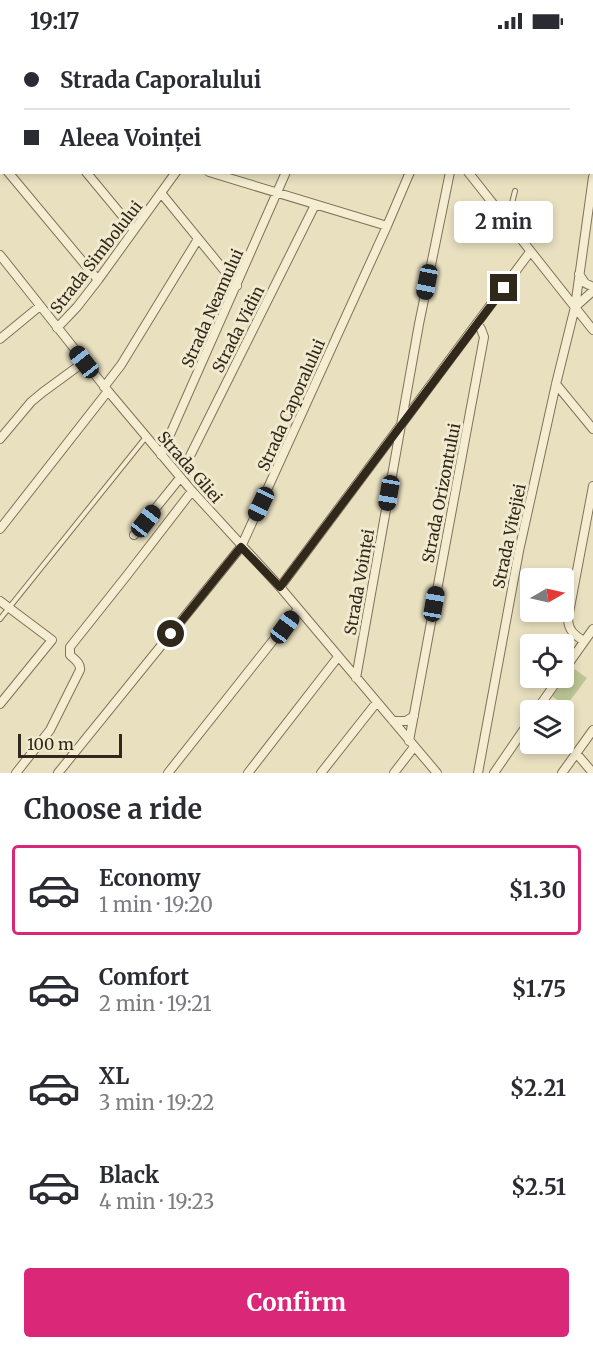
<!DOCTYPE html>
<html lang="en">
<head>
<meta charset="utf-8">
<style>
  :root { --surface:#fff; --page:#f2f2f3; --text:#2b2b33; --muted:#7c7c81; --line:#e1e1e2; --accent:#db2777 }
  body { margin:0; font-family:Merriweather,serif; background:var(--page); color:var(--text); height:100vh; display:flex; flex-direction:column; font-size:22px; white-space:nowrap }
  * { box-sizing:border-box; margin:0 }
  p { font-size:20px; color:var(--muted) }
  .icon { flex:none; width:33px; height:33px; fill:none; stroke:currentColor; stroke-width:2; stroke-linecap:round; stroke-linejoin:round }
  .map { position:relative; height:731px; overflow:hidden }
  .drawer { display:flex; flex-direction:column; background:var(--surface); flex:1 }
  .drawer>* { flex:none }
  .banner { position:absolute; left:0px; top:0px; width:594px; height:132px; box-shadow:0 3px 9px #0003; display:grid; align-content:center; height:132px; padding:0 24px; background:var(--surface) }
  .needle { width:39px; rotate:81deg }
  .tools { position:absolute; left:520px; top:526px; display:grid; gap:12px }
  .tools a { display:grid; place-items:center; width:54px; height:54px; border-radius:6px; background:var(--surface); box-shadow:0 3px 9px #0003; font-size:30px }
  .scale { position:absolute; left:18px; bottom:15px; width:104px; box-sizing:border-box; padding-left:6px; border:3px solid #31281c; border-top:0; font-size:16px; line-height:21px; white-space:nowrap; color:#31281c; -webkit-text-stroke:4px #f1eace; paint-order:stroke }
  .end { position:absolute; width:27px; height:27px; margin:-14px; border:8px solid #31281c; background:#fff; box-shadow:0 0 0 3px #fff }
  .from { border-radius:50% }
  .bubble { position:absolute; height:42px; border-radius:6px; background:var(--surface); box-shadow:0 3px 9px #0003; font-size:20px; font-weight:700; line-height:42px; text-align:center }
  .car { position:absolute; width:18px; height:36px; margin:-18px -9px; border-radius:8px; box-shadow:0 0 4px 2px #0007; background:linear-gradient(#222 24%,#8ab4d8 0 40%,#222 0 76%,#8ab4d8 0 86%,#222 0) }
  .banner b { display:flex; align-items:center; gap:21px; height:57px; font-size:22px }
  .banner b+b { border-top:2px solid var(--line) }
  .banner i { width:15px; height:15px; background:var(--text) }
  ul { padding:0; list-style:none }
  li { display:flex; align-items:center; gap:18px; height:90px; margin:0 12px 9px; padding:0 12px; border:3px solid transparent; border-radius:6px }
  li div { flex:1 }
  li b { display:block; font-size:22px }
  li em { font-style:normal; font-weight:700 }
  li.current { border-color:var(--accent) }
  li>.icon { width:54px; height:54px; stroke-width:1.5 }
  h2 { padding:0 24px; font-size:27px; line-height:72px }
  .button { display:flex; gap:12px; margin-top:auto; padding:12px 24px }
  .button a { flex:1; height:69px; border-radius:6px; background:var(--accent); color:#fff; font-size:24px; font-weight:700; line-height:69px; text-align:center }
  .status { display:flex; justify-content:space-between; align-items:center; height:42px; padding:0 30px; background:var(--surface); direction:ltr }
  .status svg { height:16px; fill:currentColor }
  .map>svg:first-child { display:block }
  .grass { fill:#bcc695 }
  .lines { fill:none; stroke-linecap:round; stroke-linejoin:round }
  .lane-casing { stroke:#807159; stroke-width:6 }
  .street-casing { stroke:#807159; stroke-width:10 }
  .lane { stroke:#f5edd2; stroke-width:4 }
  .street { stroke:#f5edd2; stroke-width:8 }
  .route { stroke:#31281c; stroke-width:8 }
  .labels { text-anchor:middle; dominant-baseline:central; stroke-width:6; stroke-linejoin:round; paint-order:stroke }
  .street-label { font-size:16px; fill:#31281c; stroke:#f1eace }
</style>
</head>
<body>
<div class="status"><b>19:17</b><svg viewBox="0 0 49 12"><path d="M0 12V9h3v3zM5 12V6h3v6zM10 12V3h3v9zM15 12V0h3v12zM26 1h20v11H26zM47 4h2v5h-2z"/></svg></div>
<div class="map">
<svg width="593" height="731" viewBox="0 0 593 731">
  <rect width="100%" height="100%" fill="#e9e0c0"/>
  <path class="grass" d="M 573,626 L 587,636 L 566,664 L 552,654 Z"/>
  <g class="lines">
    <defs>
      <path id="lane" d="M 382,0 L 383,2
        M 402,2 L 404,0
        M 503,173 L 511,165 L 515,149
        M 0,577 L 146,395"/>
      <path id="street" d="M 155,0 L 161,2
        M 227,0 L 228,2
        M 366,0 L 367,2
        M 539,0 L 539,2
        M 23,2 L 25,0
        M 271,2 L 272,0
        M 343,2 L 344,0
        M 413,2 L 415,0
        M 447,2 L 449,0
        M 528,2 L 530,0
        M 0,19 L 2,17
        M 0,49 L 2,48
        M 0,70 L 2,70
        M 0,121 L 2,123
        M 8,130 L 98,238
        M 86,130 L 134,188
        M 209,130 L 387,184
        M 468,130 L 593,288
        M 161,151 L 237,244
        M 0,213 L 108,349 L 192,449 L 280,545 L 437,731
        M 579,232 L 585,241 L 593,245
        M 575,265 L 593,249
        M 57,286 L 77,265 L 98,238 L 176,130
        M 0,297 L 40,264
        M 556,342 L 593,387
        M 104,345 L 121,323 L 198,197
        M 0,397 L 31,360 L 43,350 L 84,320
        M 161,413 L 286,130
        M 185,424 L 315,163
        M 0,487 L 108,349
        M 134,493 L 180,436
        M 280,545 L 530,210
        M 0,559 L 52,598 L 0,662
        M 584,599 C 574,593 568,588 568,576 L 593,444
        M 564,628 L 593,587
        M 356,636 L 419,282 L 450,130
        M 536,669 L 559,636
        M 393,679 L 406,679 L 414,674
        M 409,699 L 484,295 L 481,287 L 477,281
        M 576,711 L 593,731
        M 16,731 L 50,688 L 80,628 C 81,621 74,617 70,613 L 70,605 L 128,532 L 192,449
        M 58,731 L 241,505 L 387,184 L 410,130
        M 168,731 L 298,567
        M 248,731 L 338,615
        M 321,731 L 377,660
        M 394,731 L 414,705
        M 478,731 L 519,509 L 556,342 L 575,265 L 593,135
        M 494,731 L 531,677
        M 562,731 L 593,688"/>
    </defs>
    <use href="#lane" class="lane-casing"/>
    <use href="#street" class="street-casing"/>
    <use href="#lane" class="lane"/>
    <use href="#street" class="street"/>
  </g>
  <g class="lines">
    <path class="route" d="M 171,592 L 241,505 L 280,545 L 504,246"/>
  </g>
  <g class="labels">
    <g class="street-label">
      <text transform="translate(96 215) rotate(-52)">Strada Simbolului</text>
      <text transform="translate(212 266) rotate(-66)">Strada Neamului</text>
      <text transform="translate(238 287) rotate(-63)">Strada Vidin</text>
      <text transform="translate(291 363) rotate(-66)">Strada Caporalului</text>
      <text transform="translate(190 425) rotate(49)">Strada Gliei</text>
      <text transform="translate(441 451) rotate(-79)">Strada Orizontului</text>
      <text transform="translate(509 494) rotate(-78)">Strada Vitejiei</text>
      <text transform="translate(359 540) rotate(-80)">Strada Voinței</text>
    </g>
  </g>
</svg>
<div class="tools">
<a><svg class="needle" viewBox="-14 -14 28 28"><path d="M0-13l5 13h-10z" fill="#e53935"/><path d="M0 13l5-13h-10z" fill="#7c7c81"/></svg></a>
<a><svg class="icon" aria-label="locate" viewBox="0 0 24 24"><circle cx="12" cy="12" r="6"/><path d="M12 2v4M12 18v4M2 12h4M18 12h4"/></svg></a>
<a><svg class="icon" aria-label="layers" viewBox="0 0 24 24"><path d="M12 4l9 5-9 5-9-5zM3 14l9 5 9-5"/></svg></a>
</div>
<div class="scale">100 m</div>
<i class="end from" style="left:171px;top:592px"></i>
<i class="end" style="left:504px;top:246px"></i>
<div class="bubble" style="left:454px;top:159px;width:99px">2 min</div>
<i class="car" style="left:427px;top:240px;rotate:191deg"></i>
<i class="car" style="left:84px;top:320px;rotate:322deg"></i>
<i class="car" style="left:389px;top:451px;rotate:190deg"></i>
<i class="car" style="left:261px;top:462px;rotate:205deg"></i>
<i class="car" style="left:146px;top:479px;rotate:38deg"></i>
<i class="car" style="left:434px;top:562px;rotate:10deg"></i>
<i class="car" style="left:285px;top:585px;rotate:36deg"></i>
<div class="banner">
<b><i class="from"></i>Strada Caporalului</b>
<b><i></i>Aleea Voinței</b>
</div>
</div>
<section class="drawer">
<h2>Choose a ride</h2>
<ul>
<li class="current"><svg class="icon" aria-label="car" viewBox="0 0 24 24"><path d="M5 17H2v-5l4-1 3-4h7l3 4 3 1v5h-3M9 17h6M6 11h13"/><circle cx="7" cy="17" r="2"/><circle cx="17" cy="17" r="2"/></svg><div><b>Economy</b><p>1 min · 19:20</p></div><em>$1.30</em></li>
<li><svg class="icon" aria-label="car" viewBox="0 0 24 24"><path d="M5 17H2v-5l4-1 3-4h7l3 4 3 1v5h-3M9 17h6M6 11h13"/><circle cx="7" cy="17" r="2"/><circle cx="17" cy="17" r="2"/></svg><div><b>Comfort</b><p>2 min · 19:21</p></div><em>$1.75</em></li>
<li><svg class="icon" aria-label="car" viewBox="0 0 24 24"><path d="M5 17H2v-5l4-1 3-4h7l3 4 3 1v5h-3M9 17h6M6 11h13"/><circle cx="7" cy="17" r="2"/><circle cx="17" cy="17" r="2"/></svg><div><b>XL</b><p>3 min · 19:22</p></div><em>$2.21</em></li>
<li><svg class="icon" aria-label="car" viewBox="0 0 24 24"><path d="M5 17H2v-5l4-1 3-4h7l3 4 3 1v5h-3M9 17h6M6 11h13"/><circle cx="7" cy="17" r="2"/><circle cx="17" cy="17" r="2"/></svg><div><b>Black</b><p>4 min · 19:23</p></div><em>$2.51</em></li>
</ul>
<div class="button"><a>Confirm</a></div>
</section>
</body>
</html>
